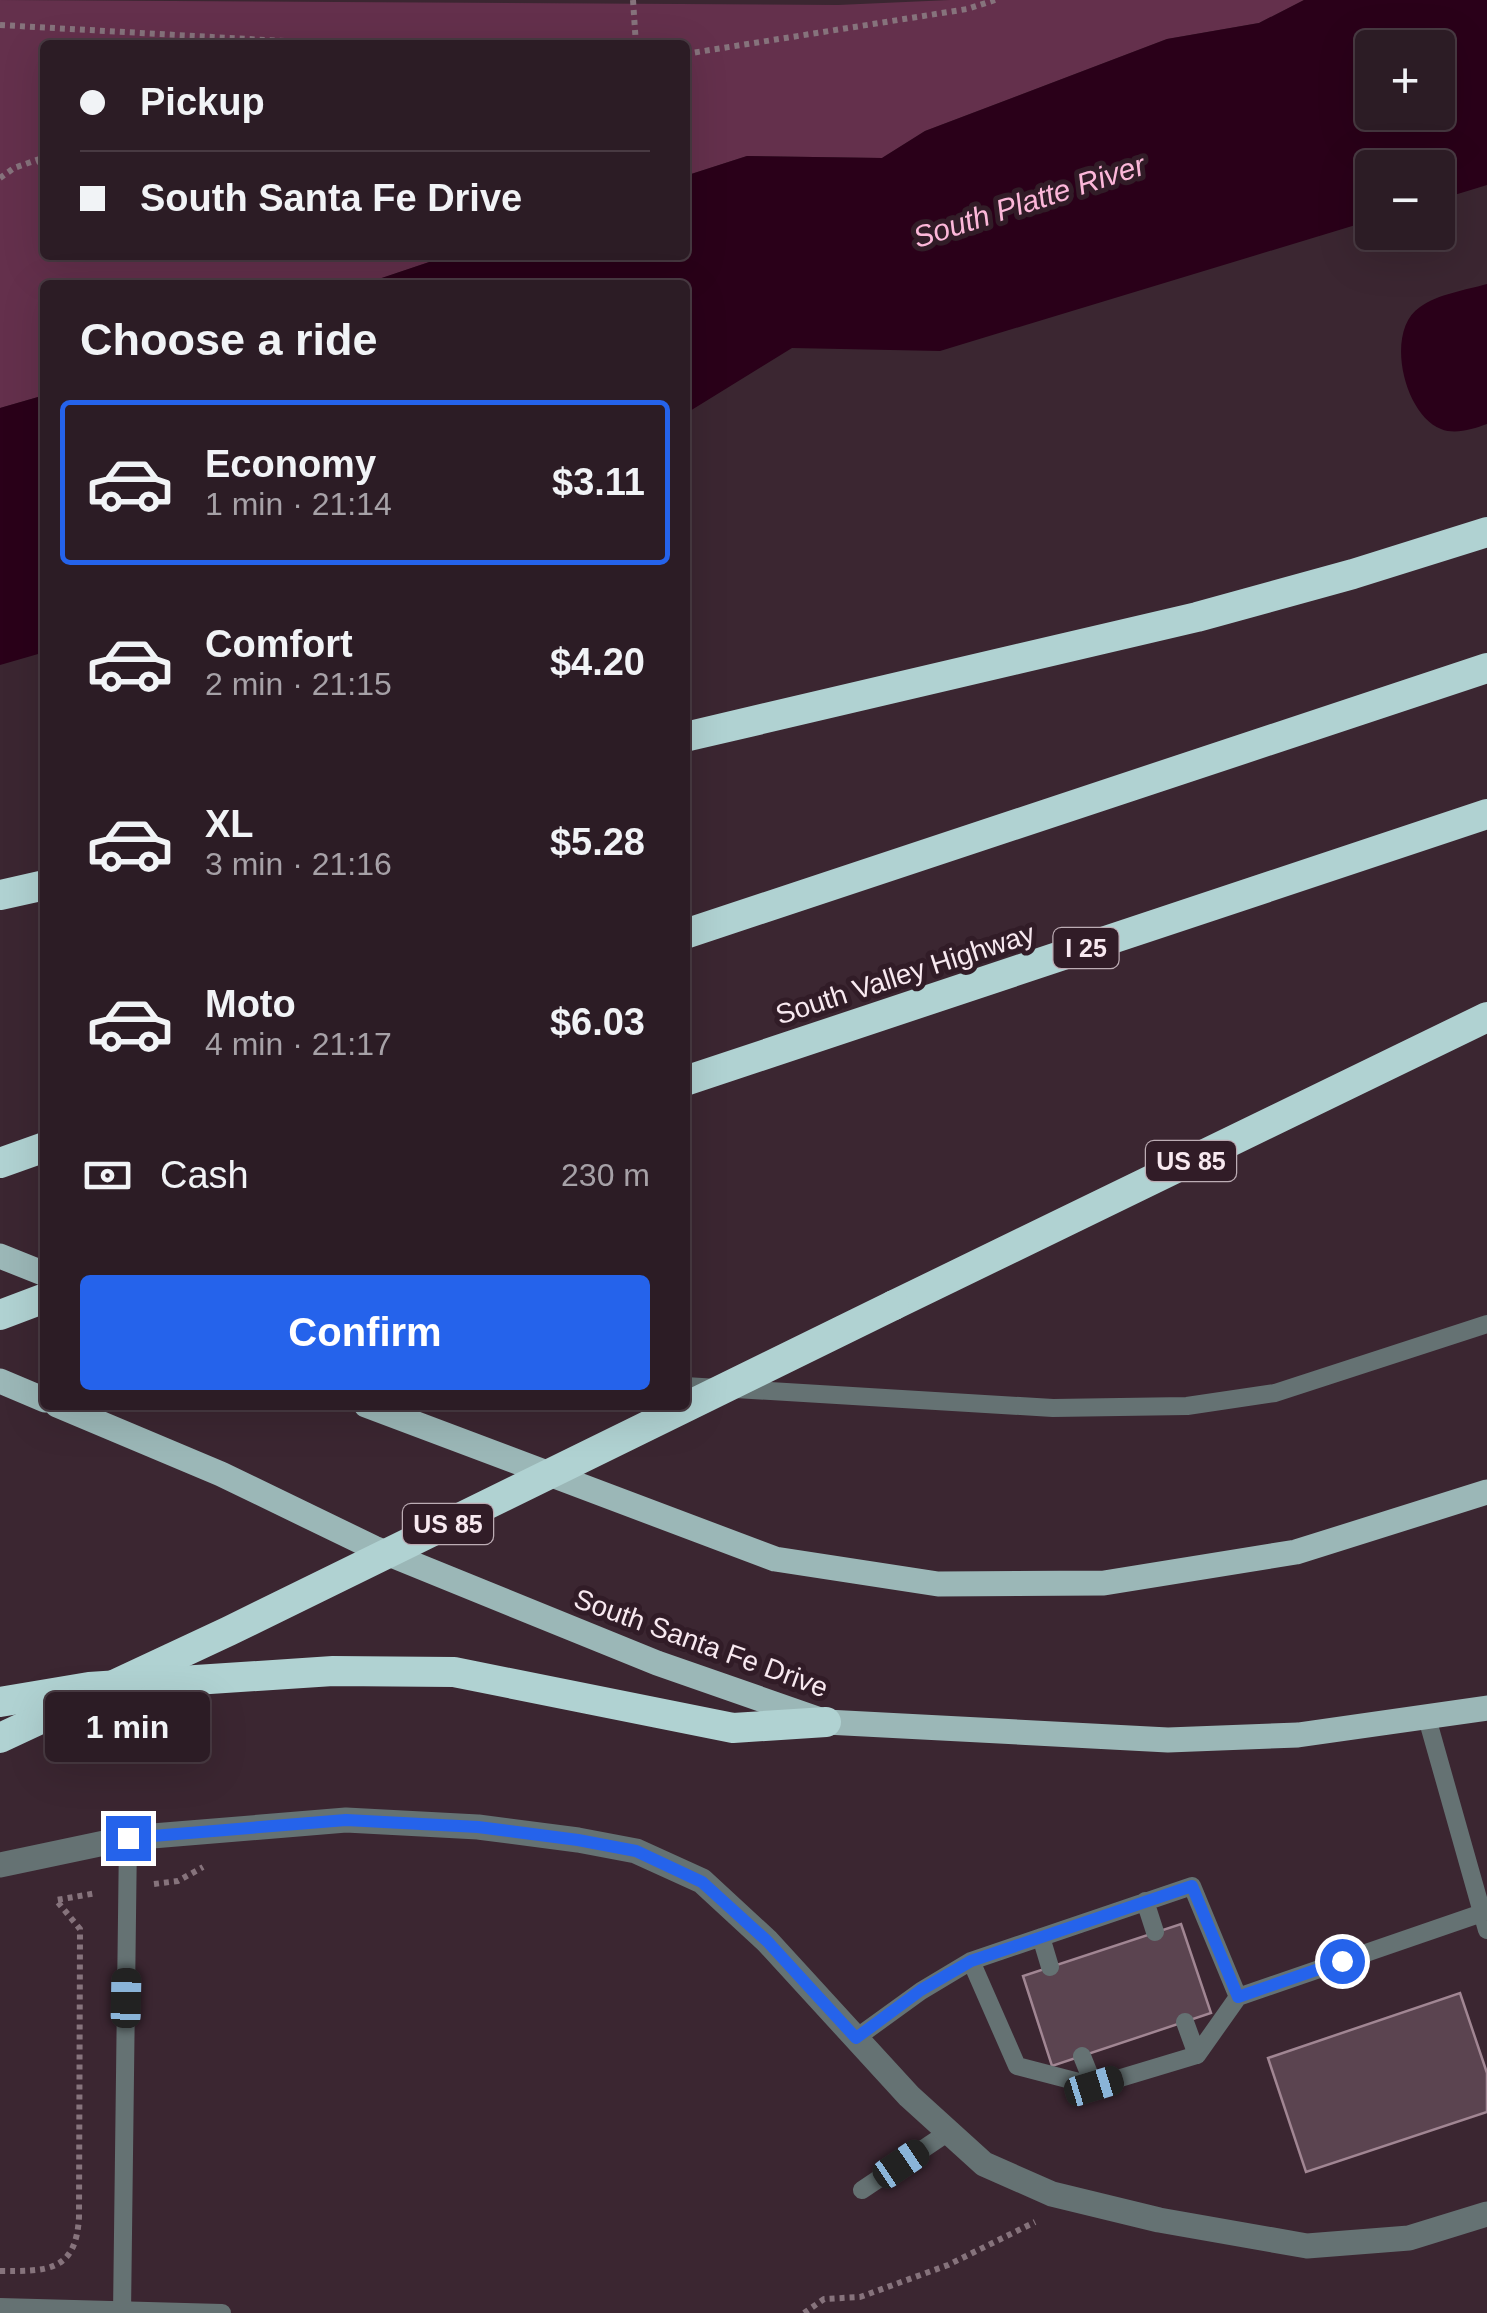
<!DOCTYPE html>
<html lang="en">
<head>
<meta charset="utf-8">
<style>
  :root { --surface:#2c1c25; --page:#34252d; --text:#f1f3f6; --muted:#a6a1a7; --line:#483a42; --accent:#2563eb }
  body { margin:0; font-family:Arial,sans-serif; background:var(--page); color:var(--text); height:100vh; display:flex; flex-direction:column; font-size:38px; white-space:nowrap }
  * { box-sizing:border-box; margin:0 }
  p { font-size:32px; color:var(--muted) }
  .icon { flex:none; width:55px; height:55px; fill:none; stroke:currentColor; stroke-width:2; stroke-linecap:round; stroke-linejoin:round }
  .map { position:relative; flex:1; overflow:hidden }
  .side { position:absolute; left:40px; top:280px; width:650px; height:1130px; display:flex; flex-direction:column; background:var(--surface); border-radius:10px; box-shadow:0 10px 40px #0002,0 0 0 2px var(--line) }
  .side>* { flex:none }
  .guide { position:absolute; left:40px; top:40px; width:650px; height:220px; border-radius:10px; box-shadow:0 10px 40px #0002,0 0 0 2px var(--line); display:grid; align-content:center; height:220px; padding:0 40px; background:var(--surface) }
  .tools { position:absolute; left:1355px; top:30px; display:grid; gap:20px }
  .tools a { display:grid; place-items:center; width:100px; height:100px; border-radius:10px; background:var(--surface); box-shadow:0 10px 40px #0002,0 0 0 2px var(--line); font-size:50px }
  .end { position:absolute; width:45px; height:45px; margin:-22px; border:12px solid #2563eb; background:#fff; box-shadow:0 0 0 5px #fff }
  .from { border-radius:50% }
  .bubble { position:absolute; height:70px; border-radius:10px; background:var(--surface); box-shadow:0 10px 40px #0002,0 0 0 2px var(--line); font-size:32px; font-weight:700; line-height:70px; text-align:center }
  .car { position:absolute; width:30px; height:60px; margin:-30px -15px; border-radius:12px; box-shadow:0 0 8px 2px #0007; background:linear-gradient(#222 24%,#8ab4d8 0 40%,#222 0 76%,#8ab4d8 0 86%,#222 0) }
  .guide b { display:flex; align-items:center; gap:35px; height:95px; font-size:38px }
  .guide b+b { border-top:2px solid var(--line) }
  .guide i { width:25px; height:25px; background:var(--text) }
  ul { padding:0; list-style:none }
  li { display:flex; align-items:center; gap:30px; height:165px; margin:0 20px 15px; padding:0 20px; border:5px solid transparent; border-radius:10px }
  li div { flex:1 }
  li b { display:block; font-size:38px }
  li em { font-style:normal; font-weight:700 }
  li.active { border-color:var(--accent) }
  li>.icon { width:90px; height:90px; stroke-width:1.5 }
  h2 { padding:0 40px; font-size:45px; line-height:120px }
  .pay { display:flex; align-items:center; gap:25px; height:110px; padding:0 40px; font-size:38px }
  .pay p { margin-inline-start:auto }
  .action { display:flex; gap:20px; margin-top:auto; padding:20px 40px }
  .action a { flex:1; height:115px; border-radius:10px; background:var(--accent); color:#fff; font-size:40px; font-weight:700; line-height:115px; text-align:center }
  .map>svg:first-child { display:block }
  .green { fill:#64304c }
  .water { fill:#2a0019; fill-rule:evenodd }
  .building { fill:#5b4450; stroke:#a18693; stroke-width:2.5 }
  .lines { fill:none; stroke-linecap:round; stroke-linejoin:round }
  .path { stroke:#86737c; stroke-width:6; stroke-dasharray:5 5; stroke-linecap:butt }
  .service { stroke:#657273; stroke-width:18 }
  .tertiary { stroke:#657273; stroke-width:25 }
  .primary { stroke:#9bb7b7; stroke-width:25 }
  .motorway { stroke:#b0d2d2; stroke-width:30 }
  .motorway-bridge { stroke:#b0d2d2; stroke-width:30 }
  .route { stroke:#2563eb; stroke-width:12 }
  .labels { text-anchor:middle; dominant-baseline:central; stroke-width:10; stroke-linejoin:round; paint-order:stroke }
  .shield { fill:#311c27; stroke:#bcacb4; stroke-width:2.5 }
  .shield-label { font-size:25px; font-weight:bold; fill:#f8e9f0 }
  .street-label { font-size:28px; fill:#f8e9f0; stroke:#311c27 }
  .water-label { font-size:30px; font-style:italic; fill:#fcb7d9; stroke:#311c27 }
</style>
</head>
<body>
<div class="map">
<svg width="1487" height="2313" viewBox="0 0 1487 2313">
  <rect width="100%" height="100%" fill="#3b2631"/>
  <path class="green" d="M 0,0 L 838,5 L 950,0 L 1304,0 L 1259,23 L 1167,39 L 925,131 L 882,158 L 747,156 L 685,176 L 685,45 L 45,45 L 45,255 L 450,255 L 361,285 L 45,285 L 45,395 L 0,408 Z"/>
  <path class="water" d="M 1304,0 L 1487,0 L 1487,185 L 1438,200 L 1438,168 L 1372,168 L 1372,220 L 940,351 L 792,348 L 685,414 L 685,285 L 361,285 L 450,255 L 685,255 L 685,176 L 747,156 L 882,158 L 925,131 L 1167,39 L 1259,23 ZM 1372,48 L 1438,48 L 1438,112 L 1372,112 Z
    M 1487,284 L 1487,424 C 1473,429 1455,435 1441,429 C 1404,415 1384,331 1420,307 C 1438,294 1466,290 1487,284 Z
    M 45,395 L 45,652 L 0,665 L 0,408 Z"/>
  <path class="building" d="M 1181,1924 L 1211,2013 L 1052,2066 L 1023,1976 Z
    M 1460,1993 L 1487,2073 L 1487,2112 L 1306,2172 L 1268,2058 Z"/>
  <g class="lines">
    <path class="path" d="M 633,0 L 636,45
      M 0,25 L 354,45
      M 685,54 L 967,9 L 995,0
      M 38,159 L 45,175
      M 0,178 L 14,168 L 45,157
      M 154,1884 L 178,1881 L 203,1867
      M 0,2271 C 46,2271 76,2273 79,2217 L 80,1929 L 56,1900 L 97,1893
      M 804,2313 L 824,2299 L 860,2297 L 948,2265 L 1035,2222"/>
    <path class="service" d="M 685,1386 L 1053,1408 L 1187,1406 L 1275,1393 L 1487,1324
      M 1427,1718 L 1487,1930
      M 1145,1901 L 1155,1932
      M 1041,1937 L 1050,1967
      M 1238,1997 L 1482,1913
      M 1185,2022 L 1197,2055
      M 856,2038 L 921,1991 L 971,1961 L 1192,1886 L 1238,1997 L 1197,2055 L 1094,2086 L 1017,2066 L 971,1961
      M 1082,2056 L 1094,2086
      M 862,2190 L 947,2133
      M 0,2307 L 222,2313
      M 122,2313 L 128,1838"/>
    <path class="tertiary" d="M 0,1865 L 128,1838 L 346,1820 L 478,1827 L 578,1840 L 636,1851 L 702,1881 L 767,1941 L 909,2096 L 984,2164 L 1052,2194 L 1159,2220 L 1307,2246 L 1409,2238 L 1487,2214"/>
    <path class="primary" d="M 0,1256 L 45,1274
      M 0,1381 L 45,1400
      M 57,1405 L 221,1474 L 374,1548 L 657,1663 L 826,1722 L 1168,1740 L 1298,1735 L 1487,1708
      M 366,1405 L 775,1559 L 938,1584 L 1104,1583 L 1296,1552 L 1487,1492"/>
    <path class="motorway" d="M 685,737 L 1197,617 L 1353,574 L 1487,532
      M 0,895 L 45,885
      M 685,934 L 1487,668
      M 685,1081 L 1487,814
      M 0,1163 L 45,1147
      M 894,1305 L 1487,1017
      M 0,1315 L 45,1298
      M 0,1702 L 89,1687 L 333,1671 L 454,1672 L 733,1728 L 826,1722"/>
    <path class="motorway-bridge" d="M 0,1738 L 229,1631 L 894,1305"/>
  </g>
  <g class="lines">
    <path class="route" d="M 128,1838 L 346,1820 L 478,1827 L 578,1840 L 636,1851 L 702,1882 L 767,1941 L 856,2038 L 921,1990 L 971,1961 L 1192,1886 L 1238,1997 L 1342,1961"/>
  </g>
  <g class="labels">
    <g class="shield">
      <rect x="1053.5" y="928" width="65" height="40" rx="8"/>
      <rect x="1146" y="1141" width="90" height="40" rx="8"/>
      <rect x="403" y="1504" width="90" height="40" rx="8"/>
    </g>
    <g class="shield-label">
      <text x="1086" y="948">I 25</text>
      <text x="1191" y="1161">US 85</text>
      <text x="448" y="1524">US 85</text>
    </g>
    <g class="street-label">
      <text transform="translate(905 974) rotate(-18)">South Valley Highway</text>
      <text transform="translate(701 1643) rotate(20)">South Santa Fe Drive</text>
    </g>
    <g class="water-label">
      <text transform="translate(1029 201) rotate(-18)">South Platte River</text>
    </g>
  </g>
</svg>
<div class="tools">
<a>+</a>
<a>−</a>
</div>
<i class="end from" style="left:1342px;top:1961px"></i>
<i class="end" style="left:128px;top:1838px"></i>
<div class="bubble" style="left:45px;top:1692px;width:165px">1 min</div>
<i class="car" style="left:126px;top:1998px;rotate:1deg"></i>
<i class="car" style="left:1094px;top:2086px;rotate:73deg"></i>
<i class="car" style="left:901px;top:2164px;rotate:56deg"></i>
<div class="guide">
<b><i class="from"></i>Pickup</b>
<b><i></i>South Santa Fe Drive</b>
</div>
<section class="side">
<h2>Choose a ride</h2>
<ul>
<li class="active"><svg class="icon" aria-label="car" viewBox="0 0 24 24"><path d="M5 17H2v-5l4-1 3-4h7l3 4 3 1v5h-3M9 17h6M6 11h13"/><circle cx="7" cy="17" r="2"/><circle cx="17" cy="17" r="2"/></svg><div><b>Economy</b><p>1 min · 21:14</p></div><em>$3.11</em></li>
<li><svg class="icon" aria-label="car" viewBox="0 0 24 24"><path d="M5 17H2v-5l4-1 3-4h7l3 4 3 1v5h-3M9 17h6M6 11h13"/><circle cx="7" cy="17" r="2"/><circle cx="17" cy="17" r="2"/></svg><div><b>Comfort</b><p>2 min · 21:15</p></div><em>$4.20</em></li>
<li><svg class="icon" aria-label="car" viewBox="0 0 24 24"><path d="M5 17H2v-5l4-1 3-4h7l3 4 3 1v5h-3M9 17h6M6 11h13"/><circle cx="7" cy="17" r="2"/><circle cx="17" cy="17" r="2"/></svg><div><b>XL</b><p>3 min · 21:16</p></div><em>$5.28</em></li>
<li><svg class="icon" aria-label="car" viewBox="0 0 24 24"><path d="M5 17H2v-5l4-1 3-4h7l3 4 3 1v5h-3M9 17h6M6 11h13"/><circle cx="7" cy="17" r="2"/><circle cx="17" cy="17" r="2"/></svg><div><b>Moto</b><p>4 min · 21:17</p></div><em>$6.03</em></li>
</ul>
<div class="pay"><svg class="icon" aria-label="cash" viewBox="0 0 24 24"><path d="M3 7h18v10H3z"/><circle cx="12" cy="12" r="2"/></svg>Cash<p>230 m</p></div>
<div class="action"><a>Confirm</a></div>
</section>
</div>
</body>
</html>
